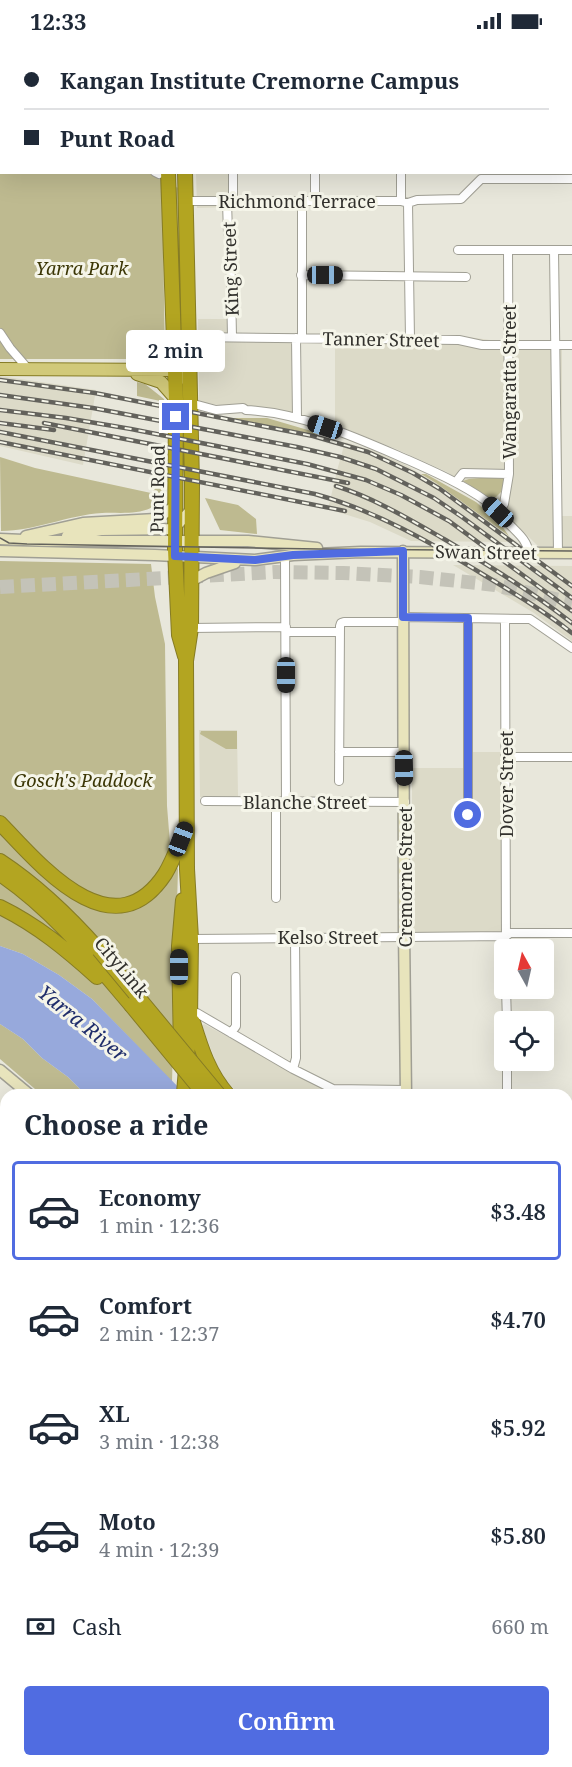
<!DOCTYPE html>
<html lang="en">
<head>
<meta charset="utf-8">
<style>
  :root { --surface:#fff; --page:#f2f2f3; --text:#1f2937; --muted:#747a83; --line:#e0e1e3; --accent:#506ce1 }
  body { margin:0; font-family:"Noto Serif",serif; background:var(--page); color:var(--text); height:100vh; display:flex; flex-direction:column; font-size:22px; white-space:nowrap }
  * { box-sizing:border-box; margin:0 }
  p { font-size:20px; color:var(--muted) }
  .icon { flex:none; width:33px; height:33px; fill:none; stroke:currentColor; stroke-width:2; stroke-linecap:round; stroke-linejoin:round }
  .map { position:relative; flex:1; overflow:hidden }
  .panel { position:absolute; left:0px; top:1047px; width:573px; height:678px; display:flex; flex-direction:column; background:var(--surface); border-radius:18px 18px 0 0; box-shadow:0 6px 24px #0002 }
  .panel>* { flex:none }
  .hud { position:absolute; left:0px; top:0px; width:573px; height:132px; box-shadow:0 6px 24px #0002; display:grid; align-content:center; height:132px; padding:0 24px; background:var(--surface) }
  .needle { width:39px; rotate:352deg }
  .buttons { position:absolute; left:494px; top:897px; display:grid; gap:12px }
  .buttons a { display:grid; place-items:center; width:60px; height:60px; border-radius:6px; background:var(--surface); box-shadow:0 6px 24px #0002; font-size:30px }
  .end { position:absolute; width:27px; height:27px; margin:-14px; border:8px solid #506ce1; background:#fff; box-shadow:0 0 0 3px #fff }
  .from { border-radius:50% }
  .bubble { position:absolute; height:42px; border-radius:6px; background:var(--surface); box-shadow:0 6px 24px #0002; font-size:20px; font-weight:600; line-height:42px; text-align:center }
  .car { position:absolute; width:18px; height:36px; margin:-18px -9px; border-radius:8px; box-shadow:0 0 4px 2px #0007; background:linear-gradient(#222 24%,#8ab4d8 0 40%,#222 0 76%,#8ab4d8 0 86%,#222 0) }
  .hud b { display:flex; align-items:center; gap:21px; height:57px; font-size:22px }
  .hud b+b { border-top:2px solid var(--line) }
  .hud i { width:15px; height:15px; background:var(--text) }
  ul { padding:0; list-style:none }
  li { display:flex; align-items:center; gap:18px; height:99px; margin:0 12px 9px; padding:0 12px; border:3px solid transparent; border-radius:6px }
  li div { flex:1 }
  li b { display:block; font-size:22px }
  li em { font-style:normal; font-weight:600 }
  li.selected { border-color:var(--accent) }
  li>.icon { width:54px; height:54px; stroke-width:1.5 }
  h2 { padding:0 24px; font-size:27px; line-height:72px }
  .pay { display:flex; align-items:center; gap:15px; height:66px; padding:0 24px; font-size:22px }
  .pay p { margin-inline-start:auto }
  .button { display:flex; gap:12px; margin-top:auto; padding:12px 24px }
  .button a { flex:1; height:69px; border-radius:6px; background:var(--accent); color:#fff; font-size:24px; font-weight:600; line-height:69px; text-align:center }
  .status { display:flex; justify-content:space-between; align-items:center; height:42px; padding:0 30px; background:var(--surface); direction:ltr }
  .status svg { height:16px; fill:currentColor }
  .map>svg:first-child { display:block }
  .built { fill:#dcdac8 }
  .green { fill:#beba90 }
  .water { fill:#97a9dc }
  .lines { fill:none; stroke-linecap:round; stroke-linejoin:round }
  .highway-tunnel { stroke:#c4c3b8; stroke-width:14; stroke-dasharray:14 7; stroke-linecap:butt }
  .street-casing { stroke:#a09f94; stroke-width:10 }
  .secondary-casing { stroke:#a09f94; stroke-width:13 }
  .primary-casing { stroke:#867c25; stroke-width:14 }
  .highway-casing { stroke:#867c25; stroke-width:16 }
  .street { stroke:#fff; stroke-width:8 }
  .secondary { stroke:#e8e4bc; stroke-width:10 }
  .primary { stroke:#d1c97a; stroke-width:12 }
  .highway { stroke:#b3a521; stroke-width:14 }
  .tram { stroke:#63625c; stroke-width:1.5 }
  .rail-casing { stroke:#63625c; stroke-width:4.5 }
  .rail { stroke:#f5f5e9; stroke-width:2; stroke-dasharray:7; stroke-linecap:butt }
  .highway-bridge-casing { stroke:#867c25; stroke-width:16; stroke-linecap:butt }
  .highway-bridge { stroke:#b3a521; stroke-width:14 }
  .route { stroke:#506ce1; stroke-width:8 }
  .labels { text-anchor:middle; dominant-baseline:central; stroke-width:6; stroke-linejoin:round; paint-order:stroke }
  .street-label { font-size:18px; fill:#32312d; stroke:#f5f5e9 }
  .park-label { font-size:18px; font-style:italic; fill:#3b3605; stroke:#f5f5e9 }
  .water-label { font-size:20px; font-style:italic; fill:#202e6b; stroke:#f5f5e9 }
</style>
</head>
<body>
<div class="status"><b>12:33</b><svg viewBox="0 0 49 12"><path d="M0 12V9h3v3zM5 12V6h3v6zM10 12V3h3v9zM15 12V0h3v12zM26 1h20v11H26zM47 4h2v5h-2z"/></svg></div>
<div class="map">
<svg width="572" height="1725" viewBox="0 0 572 1725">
  <rect width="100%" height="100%" fill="#e8e7db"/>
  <path class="built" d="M 196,131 L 230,131 L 232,165 L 197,166 Z
    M 198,277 L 235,277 L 236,292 L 298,291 L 300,374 L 270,367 L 242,364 L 226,364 L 199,360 Z
    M 335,292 L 468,295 L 490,298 L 562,299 L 562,474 L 572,474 L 572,504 L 538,504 L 497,464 L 447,430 L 396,407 L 335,383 Z
    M 0,334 L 96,348 L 83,423 L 0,404 Z
    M 345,400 L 374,409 L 404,422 L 436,441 L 517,500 L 411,499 L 370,480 L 328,467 L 338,425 Z
    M 453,523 L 572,524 L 572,599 L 534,571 Z
    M 199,688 L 237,688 L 238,754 L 200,755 Z
    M 465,710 L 502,710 L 501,891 L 412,891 L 412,726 L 465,726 Z
    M 204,982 L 334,1052 L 378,1053 L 240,1053 L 221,1033 L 202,984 Z
    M 0,1249 L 6,1250 L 6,1466 L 0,1465 Z"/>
  <path class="green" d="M 0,0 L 161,0 L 161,2 L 2,2 L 2,130 L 162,131 L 165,317 L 0,317 Z
    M 175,145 L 180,146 L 184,321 L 180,318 Z
    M 137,340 L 145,342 L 164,357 L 165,360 L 137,354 Z
    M 230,376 L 267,376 L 318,391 L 317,393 Z
    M 0,415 L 35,426 L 151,451 L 165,436 C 165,445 164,456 157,462 C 142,474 120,470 102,471 C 68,473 35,489 1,489 Z
    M 421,432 L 426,432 L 476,460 L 499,480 L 509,494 L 436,441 Z
    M 502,434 L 505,439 L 501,450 L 493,458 L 463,439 L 469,437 Z
    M 205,456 L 238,463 L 256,477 L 257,492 L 220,488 Z
    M 0,519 L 151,522 L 155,555 L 165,602 L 167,764 L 171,814 L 178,827 L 172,1040 L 92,957 L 59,933 L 23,912 L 0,904 Z
    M 201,689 L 237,689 L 237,707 L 226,707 L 200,692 Z
    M 0,982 L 23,997 L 42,1016 L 68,1035 L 86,1053 L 42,1053 L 0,1017 Z"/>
  <path class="water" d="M 0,904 L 23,912 L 59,933 L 92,957 L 186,1053 L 86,1053 L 68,1035 L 42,1016 L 23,997 L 0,982 Z
    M 567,1392 L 572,1395 L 572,1472 L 567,1471 Z"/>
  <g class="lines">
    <path class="highway-tunnel" d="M 0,545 L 275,530 L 343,531 L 420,535 L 495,543 L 572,561"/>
    <defs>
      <path id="street" d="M 181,0 L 257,2
        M 373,0 L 373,2
        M 331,2 L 331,0
        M 0,17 L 2,18
        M 155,130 L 159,132
        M 233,130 L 233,160
        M 401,130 L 401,159
        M 186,159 L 401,159 L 408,161 L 410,297
        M 302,159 L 302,296
        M 315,159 L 315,130
        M 227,160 L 228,191 L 230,192 L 232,295
        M 408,161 L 417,158 L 461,157 L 481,137 L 572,137
        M 458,208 L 572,208
        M 554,208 L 558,511
        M 301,233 L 466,235
        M 0,291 L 10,306 L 29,328
        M 189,295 L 459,298 L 482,303 L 572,303
        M 296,296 L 297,376
        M 190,361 L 216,368 L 243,366 L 246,368 C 303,371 357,396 408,418 C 435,430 462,442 486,459 C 495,466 503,476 512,485 C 520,493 527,499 529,511
        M 456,440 L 463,431 L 509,432
        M 498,470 L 504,462 L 509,432 L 508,208
        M 285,514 L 286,760
        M 403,575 L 530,577 L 572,606
        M 468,576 L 468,773
        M 505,577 L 506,908
        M 191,586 L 286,585
        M 286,590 L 340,590
        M 339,710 L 404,710
        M 506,715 L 572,715
        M 339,739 L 340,584 L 341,581 L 344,580 L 403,580
        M 205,759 L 405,760
        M 276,760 L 276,856
        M 191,897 L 506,894 L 510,891 L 572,891
        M 506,946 L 507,980
        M 190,969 L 197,971 L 293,1027 L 333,1047 L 406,1048
        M 231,991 L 236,984 L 236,935
        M 507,1018 L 507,1053
        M 293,1027 L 296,1016 L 295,895
        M 567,1159 L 572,1159
        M 0,1237 L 6,1237
        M 0,1560 L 6,1560
        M 40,1725 L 40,1719
        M 344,1725 L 344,1719
        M 440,1725 L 440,1719
        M 544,1725 L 544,1719"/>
      <path id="secondary" d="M 26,494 L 83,481 L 156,477 L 174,465
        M 67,494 L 101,488 L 171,487 L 178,482 L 191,468
        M 0,497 L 47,499 L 248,499 L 317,506
        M 0,509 L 155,513 L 255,518 L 293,513 L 361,510 L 572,511
        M 403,509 L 404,889 L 406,1053
        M 191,539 L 206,531 L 235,521
        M 0,1028 L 30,1053
        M 567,1070 L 572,1070
        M 567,1554 L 572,1557
        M 0,1682 L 6,1682
        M 567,1692 L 572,1692"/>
      <path id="primary" d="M 0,327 L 175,328 L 183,333 L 190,341
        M 137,332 L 161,340 L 176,357
        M 567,1498 L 572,1500"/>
      <path id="highway" d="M 168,0 L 168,2
        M 183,0 L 183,2
        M 168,130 L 176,357 L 175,508 L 179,593 L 185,614
        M 0,781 C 40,823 113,911 165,832 C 173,819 178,804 184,790
        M 0,819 C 38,844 69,874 99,908
        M 0,832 C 52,867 91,916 131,963
        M 0,865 C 37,883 67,908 97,935
        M 193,980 C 201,1006 209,1032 228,1053
        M 181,1009 L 179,904 L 183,858
        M 184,1051 L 190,979 L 191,897 L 187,827 L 186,619 L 191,586 L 192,441 L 185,130
        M 567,1355 L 572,1358
        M 567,1372 L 572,1374
        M 206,1725 L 206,1719"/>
    </defs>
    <use href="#street" class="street-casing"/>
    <use href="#secondary" class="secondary-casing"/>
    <use href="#primary" class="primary-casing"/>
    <use href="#highway" class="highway-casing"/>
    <use href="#street" class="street"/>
    <use href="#secondary" class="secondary"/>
    <use href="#primary" class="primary"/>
    <use href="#highway" class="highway"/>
    <path class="tram" d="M 0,496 L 9,501 L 27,502 L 319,507 L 572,509"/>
    <defs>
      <path id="rail" d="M 0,338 L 95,351 L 313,394 L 368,410 L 413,431 L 440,447 L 572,544
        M 0,353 L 93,366 L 297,405 L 340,415 L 376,427 L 434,456 L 462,475 L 572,556
        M 0,368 L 66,376 L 131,387 L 307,422 L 366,438 L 401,453 L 449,479 L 572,569
        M 0,381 L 54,388
        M 44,381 L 348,441
        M 0,390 L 315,452 C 376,469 430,500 484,533 C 514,551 544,569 572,591
        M 0,400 L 345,469
        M 336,444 C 374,456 409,477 444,497 C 488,523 531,549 572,581"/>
    </defs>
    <use href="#rail" class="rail-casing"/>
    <use href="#rail" class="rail"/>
    <defs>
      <path id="highway-bridge" d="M 99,908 L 219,1053
        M 131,963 L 205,1053"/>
    </defs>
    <use href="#highway-bridge" class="highway-bridge-casing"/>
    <use href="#highway-bridge" class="highway-bridge"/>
  </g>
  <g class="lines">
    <path class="route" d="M 176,375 L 175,514 L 255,518 L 293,513 L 403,509 L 403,575 L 468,576 L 468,773"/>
  </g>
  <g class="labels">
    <g class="street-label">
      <text x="297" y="159">Richmond Terrace</text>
      <text transform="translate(230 227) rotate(-92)">King Street</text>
      <text transform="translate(381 297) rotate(1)">Tanner Street</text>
      <text transform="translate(509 340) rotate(-90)">Wangaratta Street</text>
      <text transform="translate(157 447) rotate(-89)">Punt Road</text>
      <text transform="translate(486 510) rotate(1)">Swan Street</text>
      <text transform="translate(506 742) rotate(-90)">Dover Street</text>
      <text x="305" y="760">Blanche Street</text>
      <text transform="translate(405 835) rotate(-90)">Cremorne Street</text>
      <text x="328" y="895">Kelso Street</text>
      <text transform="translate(122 925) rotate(50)">CityLink</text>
    </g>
    <g class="park-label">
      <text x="82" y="226">Yarra Park</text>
      <text x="83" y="738">Gosch's Paddock</text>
    </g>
    <g class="water-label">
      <text transform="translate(83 981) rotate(39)">Yarra River</text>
    </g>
  </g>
</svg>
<div class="buttons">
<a><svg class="needle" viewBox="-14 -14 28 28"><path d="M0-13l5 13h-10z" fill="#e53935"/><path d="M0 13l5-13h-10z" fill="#747a83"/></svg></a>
<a><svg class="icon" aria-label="locate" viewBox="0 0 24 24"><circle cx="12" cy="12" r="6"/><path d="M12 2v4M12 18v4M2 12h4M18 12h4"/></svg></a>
</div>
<i class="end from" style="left:468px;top:773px"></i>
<i class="end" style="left:176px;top:375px"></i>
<div class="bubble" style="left:126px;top:288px;width:99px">2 min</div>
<i class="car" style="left:325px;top:233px;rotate:90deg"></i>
<i class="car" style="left:325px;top:385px;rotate:288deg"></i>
<i class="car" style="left:498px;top:470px;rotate:313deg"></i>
<i class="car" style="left:286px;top:633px;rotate:180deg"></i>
<i class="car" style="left:404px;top:726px;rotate:179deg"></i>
<i class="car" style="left:181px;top:797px;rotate:21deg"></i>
<i class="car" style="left:179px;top:925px;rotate:0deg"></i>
<div class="hud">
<b><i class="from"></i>Kangan Institute Cremorne Campus</b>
<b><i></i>Punt Road</b>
</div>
<section class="panel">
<h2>Choose a ride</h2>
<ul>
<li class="selected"><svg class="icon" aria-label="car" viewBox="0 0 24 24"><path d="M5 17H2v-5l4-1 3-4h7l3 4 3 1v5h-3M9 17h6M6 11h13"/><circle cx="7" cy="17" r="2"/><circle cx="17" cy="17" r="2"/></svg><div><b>Economy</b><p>1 min · 12:36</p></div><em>$3.48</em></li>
<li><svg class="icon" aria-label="car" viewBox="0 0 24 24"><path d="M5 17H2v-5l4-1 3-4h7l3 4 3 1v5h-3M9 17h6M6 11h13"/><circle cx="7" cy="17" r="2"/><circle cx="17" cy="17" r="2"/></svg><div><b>Comfort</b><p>2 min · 12:37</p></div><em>$4.70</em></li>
<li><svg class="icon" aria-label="car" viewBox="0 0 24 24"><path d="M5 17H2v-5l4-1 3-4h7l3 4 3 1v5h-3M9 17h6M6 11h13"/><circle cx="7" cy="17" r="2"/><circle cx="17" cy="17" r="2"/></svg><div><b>XL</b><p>3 min · 12:38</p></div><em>$5.92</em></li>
<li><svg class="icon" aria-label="car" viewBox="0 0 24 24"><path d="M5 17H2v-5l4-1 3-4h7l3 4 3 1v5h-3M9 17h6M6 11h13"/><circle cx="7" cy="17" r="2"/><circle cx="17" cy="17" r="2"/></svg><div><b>Moto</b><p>4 min · 12:39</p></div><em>$5.80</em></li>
</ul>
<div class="pay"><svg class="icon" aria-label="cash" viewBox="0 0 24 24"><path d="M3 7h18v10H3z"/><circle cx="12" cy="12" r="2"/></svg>Cash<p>660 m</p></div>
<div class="button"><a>Confirm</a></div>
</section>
</div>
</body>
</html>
